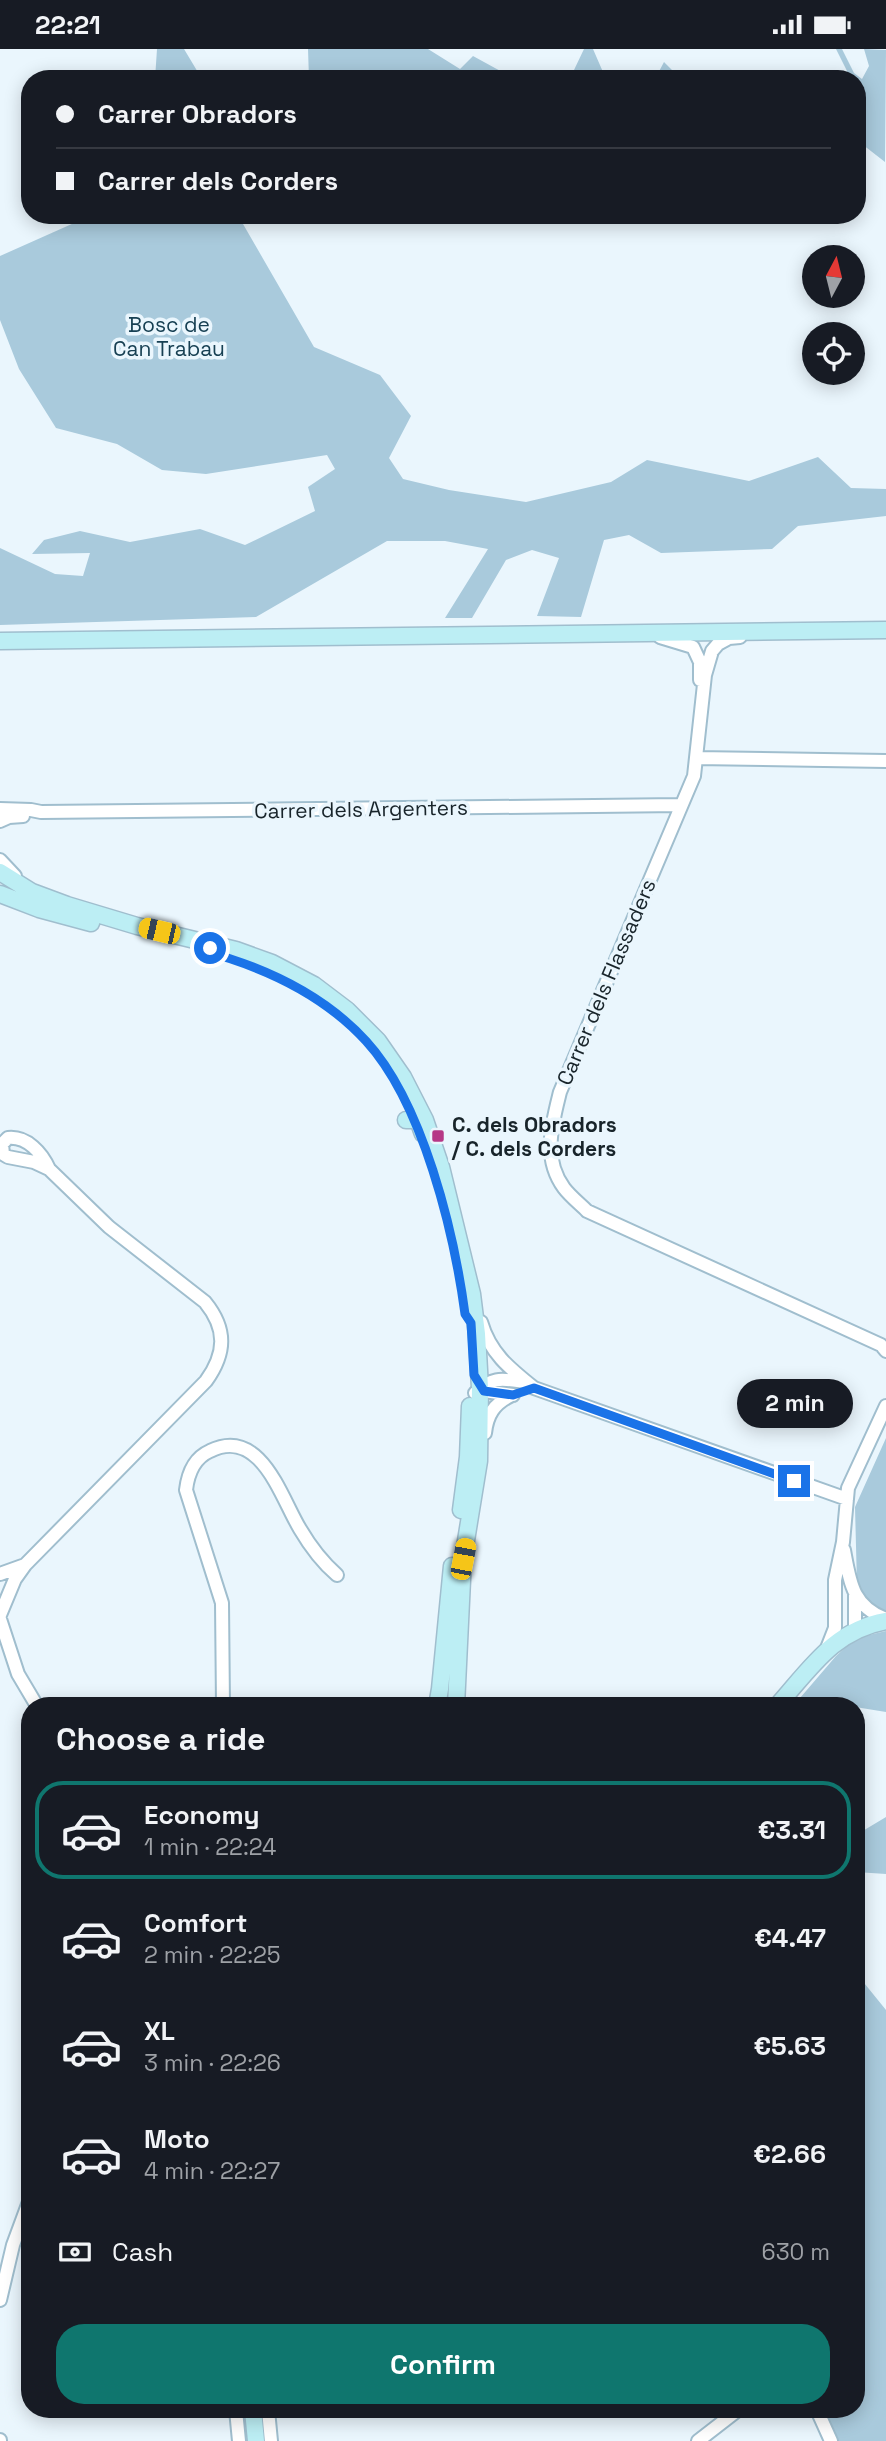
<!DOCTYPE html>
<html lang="en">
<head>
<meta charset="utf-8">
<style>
  :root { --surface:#171b24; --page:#20242c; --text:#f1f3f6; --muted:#9ea1a6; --line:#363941; --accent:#0f766e }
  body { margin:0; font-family:"Space Grotesk",sans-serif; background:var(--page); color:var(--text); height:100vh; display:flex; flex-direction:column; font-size:26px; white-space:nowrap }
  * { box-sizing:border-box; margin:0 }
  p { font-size:23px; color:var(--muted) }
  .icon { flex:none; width:38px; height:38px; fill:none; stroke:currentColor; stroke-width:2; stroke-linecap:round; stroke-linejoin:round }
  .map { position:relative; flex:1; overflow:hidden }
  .details { position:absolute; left:21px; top:1648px; width:844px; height:721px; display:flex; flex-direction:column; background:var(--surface); border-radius:28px; box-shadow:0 4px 18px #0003 }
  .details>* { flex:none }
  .hud { position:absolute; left:21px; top:21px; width:845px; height:154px; border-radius:28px; box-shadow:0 4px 18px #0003; display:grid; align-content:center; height:154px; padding:0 35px; background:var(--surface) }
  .needle { width:46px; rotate:7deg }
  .fabs { position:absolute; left:802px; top:196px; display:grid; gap:14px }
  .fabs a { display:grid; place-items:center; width:63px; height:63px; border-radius:50%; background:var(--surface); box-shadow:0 4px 18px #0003; font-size:35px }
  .end { position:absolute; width:32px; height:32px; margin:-16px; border:9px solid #1a73e8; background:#fff; box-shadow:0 0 0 4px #fff }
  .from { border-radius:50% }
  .bubble { position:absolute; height:49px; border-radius:24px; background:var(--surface); box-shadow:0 4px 18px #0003; font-size:23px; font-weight:600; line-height:49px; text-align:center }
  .car { position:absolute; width:21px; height:42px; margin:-21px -10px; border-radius:9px; box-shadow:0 0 5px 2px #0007; background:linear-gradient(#f5c518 24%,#345 0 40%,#f5c518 0 76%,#345 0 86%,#f5c518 0) }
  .hud b { display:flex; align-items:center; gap:24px; height:66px; font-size:26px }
  .hud b+b { border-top:2px solid var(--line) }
  .hud i { width:18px; height:18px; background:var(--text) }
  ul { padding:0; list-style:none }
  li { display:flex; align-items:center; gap:21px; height:98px; margin:0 14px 10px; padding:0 21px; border:4px solid transparent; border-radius:28px }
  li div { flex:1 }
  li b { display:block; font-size:26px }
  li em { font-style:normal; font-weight:600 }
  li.current { border-color:var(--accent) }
  li>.icon { width:63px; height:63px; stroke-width:1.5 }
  h2 { padding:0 35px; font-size:32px; line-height:84px }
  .pay { display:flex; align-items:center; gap:18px; height:77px; padding:0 35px; font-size:26px }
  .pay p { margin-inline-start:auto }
  .button { display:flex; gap:14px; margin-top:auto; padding:14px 35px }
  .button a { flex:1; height:80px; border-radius:28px; background:var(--accent); color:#fff; font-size:28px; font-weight:600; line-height:80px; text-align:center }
  .status { display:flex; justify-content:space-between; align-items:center; height:49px; padding:0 35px; background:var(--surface); direction:ltr }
  .status svg { height:19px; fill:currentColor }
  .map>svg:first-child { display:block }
  .green { fill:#a9cadc }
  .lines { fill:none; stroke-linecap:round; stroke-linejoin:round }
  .street-casing { stroke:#a0bece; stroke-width:16 }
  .secondary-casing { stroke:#a0bece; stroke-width:19 }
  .street { stroke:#fff; stroke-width:12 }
  .secondary { stroke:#bceef4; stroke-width:16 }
  .route { stroke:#1a73e8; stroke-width:9 }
  .poi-dot { fill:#b63886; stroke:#eaf6fd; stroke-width:2.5 }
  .labels { text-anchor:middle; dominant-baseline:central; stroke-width:7; stroke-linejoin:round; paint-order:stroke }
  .park-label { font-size:21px; fill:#174053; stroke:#eaf6fd }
  .street-label { font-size:21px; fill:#18242a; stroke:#eaf6fd }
  .poi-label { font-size:21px; font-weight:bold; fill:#18242a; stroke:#eaf6fd; text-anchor:start }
</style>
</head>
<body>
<div class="status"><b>22:21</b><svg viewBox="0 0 49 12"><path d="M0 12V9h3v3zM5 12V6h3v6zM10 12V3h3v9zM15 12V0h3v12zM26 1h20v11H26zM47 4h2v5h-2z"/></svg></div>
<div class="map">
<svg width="886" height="2392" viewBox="0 0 886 2392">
  <rect width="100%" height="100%" fill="#eaf6fd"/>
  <path class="green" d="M 157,0 L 184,0 L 202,30 L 155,30 Z
    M 308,0 L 428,0 L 460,20 L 473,7 L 515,30 L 309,30 Z
    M 584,0 L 593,0 L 606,30 L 588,30 L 574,21 Z
    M 836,0 L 842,0 L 854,24 L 862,30 L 869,17 L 864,0 L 886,1 L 885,113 L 858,92 L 858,30 L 818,30 L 816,22 L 845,28 L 847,22 Z
    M 664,13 L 677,26 L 707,30 L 655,30 Z
    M 92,166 L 232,166 L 243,175 L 314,298 L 380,326 L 411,367 L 389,409 L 403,430 L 449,441 L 526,453 L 611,433 L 647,411 L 749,432 L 818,408 L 851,439 L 886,440 L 886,467 L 798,477 L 772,500 L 661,504 L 629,486 L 604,491 L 581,568 L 537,567 L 559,509 L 532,501 L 506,511 L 472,569 L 445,569 L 488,500 L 445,492 L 387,492 L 256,568 L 0,576 L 0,499 L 55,525 L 83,527 L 90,504 L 32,505 L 44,491 L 80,482 L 130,493 L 200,480 L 245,496 L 315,462 L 308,438 L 335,420 L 327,406 L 206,425 L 162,421 L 117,395 L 56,379 L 19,320 L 0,271 L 0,207 Z
    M 886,1389 L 886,1563 L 866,1551 L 857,1536 L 855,1458 Z
    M 886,1582 L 886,1663 L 800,1649 L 836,1607 L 856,1589 Z
    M 886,1768 L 886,1825 L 856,1823 L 856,1786 Z
    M 856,1924 L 886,1961 L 886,2392 L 823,2392 L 813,2361 L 856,2361 Z"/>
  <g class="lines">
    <defs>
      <path id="street" d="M 660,588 L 693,598 L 700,613 L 700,631
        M 740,588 L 729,589 L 718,595 L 712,602 L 705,626 L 694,727 L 560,1043 C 552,1075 542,1109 564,1139 C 570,1147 580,1155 587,1162 L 881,1296 L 886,1302
        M 696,709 L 886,712
        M 0,760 L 31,761 L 41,763 L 680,756
        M 0,772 L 9,768 L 23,767
        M 0,811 L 15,827
        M 481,1273 C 490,1304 509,1319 534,1339 L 847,1450
        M 479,1334 L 484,1342 L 513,1346
        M 475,1344 C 493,1327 502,1330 525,1333
        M 485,1384 C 487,1366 494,1355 510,1347
        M 844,1501 C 850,1533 852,1557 886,1570
        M 0,1525 L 25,1516 L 206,1332 C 226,1304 227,1280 205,1253 L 109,1178 L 49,1120 L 34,1113 L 8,1108 L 3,1105 L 2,1095 L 8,1089 C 27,1087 42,1104 49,1120
        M 855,1546 L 855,1581
        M 0,1566 L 15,1530 L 25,1516
        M 0,1570 L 18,1625 L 37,1657
        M 826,1602 L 835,1579 L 835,1531 L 843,1493 L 848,1439 L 886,1357
        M 223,1657 L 222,1554 L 186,1441 C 188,1424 194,1409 210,1402 C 261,1377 281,1449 300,1480 C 310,1497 322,1513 337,1526
        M 0,2251 L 13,2196 L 30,2150
        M 236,2361 L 239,2392
        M 268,2361 L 271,2392
        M 817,2361 L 831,2392
        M 0,2391 L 0,2392
        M 698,2392 L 738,2361"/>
      <path id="secondary" d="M 0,592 L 886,581
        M 0,823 L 32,843 L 67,856 L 137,877 L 236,901 L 272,914 L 314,936 L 347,961 L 378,992 L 403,1028 L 425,1071 L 441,1118 L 472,1245 L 477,1285 L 480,1339 L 479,1412 L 463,1510 L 456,1657
        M 0,845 L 39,860 L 91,874
        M 406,1071 L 418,1071 L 423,1085
        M 461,1461 L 468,1408 L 470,1357
        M 437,1657 L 440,1640 L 452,1517
        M 777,1657 C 810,1620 834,1581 886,1572
        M 253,2361 L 256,2392"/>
    </defs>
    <use href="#street" class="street-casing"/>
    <use href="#secondary" class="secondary-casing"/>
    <use href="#street" class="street"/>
    <use href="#secondary" class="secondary"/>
  </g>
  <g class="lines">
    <path class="route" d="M 210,899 L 200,901 C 262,917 322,944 366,992 C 423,1054 454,1183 465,1265 L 471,1274 L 474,1326 L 484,1342 L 513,1346 L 534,1339 L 794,1432"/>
  </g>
  <rect class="poi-dot" x="431" y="1080" width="14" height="14" rx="3.5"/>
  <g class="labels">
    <g class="park-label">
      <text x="169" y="275">Bosc de<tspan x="169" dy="24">Can Trabau</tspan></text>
    </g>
    <g class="street-label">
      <text transform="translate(361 760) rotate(-1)">Carrer dels Argenters</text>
      <text transform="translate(606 933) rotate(-67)">Carrer dels Flassaders</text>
    </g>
    <g class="poi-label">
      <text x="452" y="1075">C. dels Obradors<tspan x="452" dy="24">/ C. dels Corders</tspan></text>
    </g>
  </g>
</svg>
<div class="fabs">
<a><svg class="needle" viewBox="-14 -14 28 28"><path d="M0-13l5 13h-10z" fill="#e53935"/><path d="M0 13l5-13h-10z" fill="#9ea1a6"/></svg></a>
<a><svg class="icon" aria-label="locate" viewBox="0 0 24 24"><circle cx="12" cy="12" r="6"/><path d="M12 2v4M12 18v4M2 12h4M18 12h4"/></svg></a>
</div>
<i class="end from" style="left:210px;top:899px"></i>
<i class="end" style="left:794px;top:1432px"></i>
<div class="bubble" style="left:737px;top:1330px;width:116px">2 min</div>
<i class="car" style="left:159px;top:882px;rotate:283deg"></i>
<i class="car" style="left:463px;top:1510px;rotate:11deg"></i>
<div class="hud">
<b><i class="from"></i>Carrer Obradors</b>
<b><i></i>Carrer dels Corders</b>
</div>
<section class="details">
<h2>Choose a ride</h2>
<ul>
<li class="current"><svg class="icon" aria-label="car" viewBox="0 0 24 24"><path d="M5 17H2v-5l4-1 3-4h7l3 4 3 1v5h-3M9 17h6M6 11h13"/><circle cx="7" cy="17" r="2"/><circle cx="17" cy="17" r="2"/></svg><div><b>Economy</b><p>1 min · 22:24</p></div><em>€3.31</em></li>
<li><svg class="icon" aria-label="car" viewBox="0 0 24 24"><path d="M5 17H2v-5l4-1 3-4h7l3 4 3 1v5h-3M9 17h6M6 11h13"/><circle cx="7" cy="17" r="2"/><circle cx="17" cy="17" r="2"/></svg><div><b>Comfort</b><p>2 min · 22:25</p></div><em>€4.47</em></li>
<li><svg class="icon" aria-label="car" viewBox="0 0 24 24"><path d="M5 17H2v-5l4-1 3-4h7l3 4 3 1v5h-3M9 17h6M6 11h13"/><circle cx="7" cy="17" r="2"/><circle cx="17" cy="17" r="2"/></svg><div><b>XL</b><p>3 min · 22:26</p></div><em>€5.63</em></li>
<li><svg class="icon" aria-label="car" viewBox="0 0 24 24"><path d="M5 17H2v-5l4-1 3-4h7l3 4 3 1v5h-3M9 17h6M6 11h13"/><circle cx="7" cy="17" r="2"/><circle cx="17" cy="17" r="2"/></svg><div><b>Moto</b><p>4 min · 22:27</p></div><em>€2.66</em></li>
</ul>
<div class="pay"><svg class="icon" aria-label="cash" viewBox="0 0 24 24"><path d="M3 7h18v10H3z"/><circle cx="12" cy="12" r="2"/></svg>Cash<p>630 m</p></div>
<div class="button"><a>Confirm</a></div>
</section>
</div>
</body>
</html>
